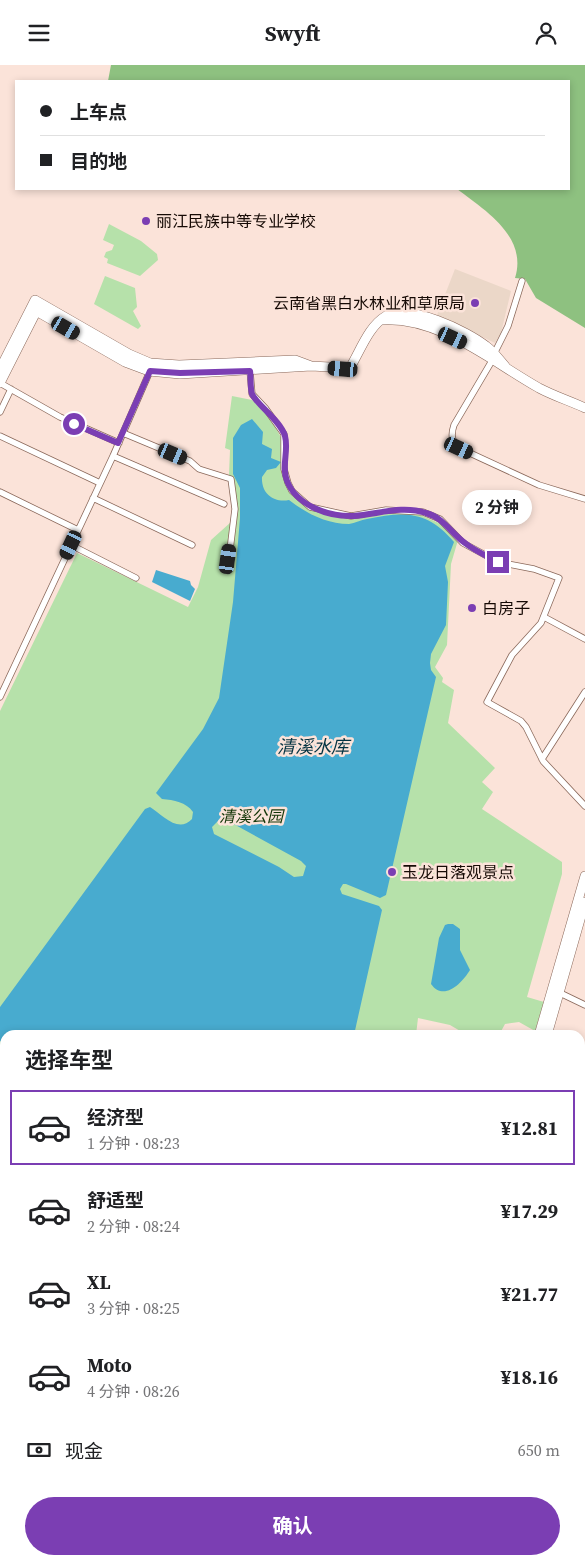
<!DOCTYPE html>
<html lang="zh">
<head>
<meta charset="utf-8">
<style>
  :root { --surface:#fff; --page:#f2f2f2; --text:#202124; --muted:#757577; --line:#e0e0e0; --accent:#7b3eb3 }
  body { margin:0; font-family:"Source Serif 4","Noto Sans SC",serif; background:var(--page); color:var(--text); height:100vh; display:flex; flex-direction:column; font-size:19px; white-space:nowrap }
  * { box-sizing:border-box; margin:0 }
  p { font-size:16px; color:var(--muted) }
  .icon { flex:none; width:28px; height:28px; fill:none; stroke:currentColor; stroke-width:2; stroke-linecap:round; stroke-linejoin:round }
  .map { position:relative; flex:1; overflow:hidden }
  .panel { position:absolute; left:0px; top:965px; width:585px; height:535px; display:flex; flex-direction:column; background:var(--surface); border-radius:15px 15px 0 0; box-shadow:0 2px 8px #0003 }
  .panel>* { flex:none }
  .top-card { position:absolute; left:15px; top:15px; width:555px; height:110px; border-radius:0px; box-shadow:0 2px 8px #0003; display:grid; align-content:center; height:110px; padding:0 25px; background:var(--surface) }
  .end { position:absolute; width:22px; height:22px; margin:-11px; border:6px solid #7b3eb3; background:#fff; box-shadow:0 0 0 2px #fff }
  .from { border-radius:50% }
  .bubble { position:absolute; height:35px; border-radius:18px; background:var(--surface); box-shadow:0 2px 8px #0003; font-size:16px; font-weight:700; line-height:35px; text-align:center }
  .car { position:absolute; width:15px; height:30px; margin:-15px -8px; border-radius:6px; box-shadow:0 0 4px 1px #0007; background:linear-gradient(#222 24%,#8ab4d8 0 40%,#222 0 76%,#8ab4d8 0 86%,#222 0) }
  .top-card b { display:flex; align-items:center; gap:18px; height:48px; font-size:19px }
  .top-card b+b { border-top:1px solid var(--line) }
  .top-card i { width:12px; height:12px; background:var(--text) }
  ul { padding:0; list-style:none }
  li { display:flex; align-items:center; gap:15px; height:75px; margin:0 10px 8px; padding:0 15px; border:2px solid transparent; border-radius:0px }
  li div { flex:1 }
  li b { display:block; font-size:19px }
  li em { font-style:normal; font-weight:700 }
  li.on { border-color:var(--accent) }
  li>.icon { width:45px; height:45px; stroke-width:1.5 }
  h2 { padding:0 25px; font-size:22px; line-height:60px }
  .pay { display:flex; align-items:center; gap:12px; height:55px; padding:0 25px; font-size:19px }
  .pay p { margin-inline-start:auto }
  .cta { display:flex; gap:10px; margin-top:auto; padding:10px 25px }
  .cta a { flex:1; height:58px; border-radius:30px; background:var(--accent); color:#fff; font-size:20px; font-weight:700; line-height:58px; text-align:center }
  header { display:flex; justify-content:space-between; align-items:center; height:65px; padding:0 25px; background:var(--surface); font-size:22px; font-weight:700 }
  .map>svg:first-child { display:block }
  .commercial { fill:#ebd7c8 }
  .green { fill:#b6e1aa }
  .forest { fill:#8ec180 }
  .water { fill:#48abcf; fill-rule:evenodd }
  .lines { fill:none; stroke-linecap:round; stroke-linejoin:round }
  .street-casing { stroke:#8a685a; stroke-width:7 }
  .secondary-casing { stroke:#8a685a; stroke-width:10 }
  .street { stroke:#fff; stroke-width:5.5 }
  .secondary { stroke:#fff; stroke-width:9 }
  .route { stroke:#7b3eb3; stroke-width:6 }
  .poi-dot { fill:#7b3eb3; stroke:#fbe3d9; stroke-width:2 }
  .labels { text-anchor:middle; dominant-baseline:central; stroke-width:5; stroke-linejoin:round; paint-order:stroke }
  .poi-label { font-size:16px; fill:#160a05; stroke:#fbe3d9; text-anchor:start }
  .park-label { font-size:16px; font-style:italic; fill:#143608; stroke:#fbe3d9 }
  .water-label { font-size:18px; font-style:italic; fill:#033241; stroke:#fbe3d9 }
</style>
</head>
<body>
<header><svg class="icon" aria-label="menu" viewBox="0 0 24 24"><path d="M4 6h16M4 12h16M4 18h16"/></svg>Swyft<svg class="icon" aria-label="person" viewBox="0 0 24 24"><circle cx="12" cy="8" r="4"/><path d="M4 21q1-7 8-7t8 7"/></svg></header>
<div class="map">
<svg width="585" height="1500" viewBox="0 0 585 1500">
  <rect width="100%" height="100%" fill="#fbe3d9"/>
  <path class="commercial" d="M 455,204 L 511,226 L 501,268 L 495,278 L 437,250 Z
    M 5,1316 L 5,1495 L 191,1495 L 186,1500 L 0,1500 L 0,1328 Z"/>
  <path class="green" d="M 109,159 L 141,176 L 157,189 L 158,195 L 140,211 L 107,198 L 108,194 L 104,192 L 106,187 L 112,185 L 114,180 L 103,175 Z
    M 105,211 L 135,223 L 137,242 L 133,246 L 141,261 L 138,264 L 94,239 Z
    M 232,331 L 252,335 L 268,350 L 282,374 L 285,418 L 290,428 L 307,443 L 347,453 L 393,447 L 416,448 L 441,459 L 458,475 L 451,499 L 447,580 L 435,602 L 443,613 L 442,617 L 454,625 L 448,658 L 495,703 L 482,717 L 493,727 L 482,744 L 562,797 L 562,809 L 527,932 L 544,937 L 535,966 L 519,957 L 505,959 L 499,970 L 467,970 L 450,960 L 418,953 L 416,970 L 5,970 L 5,1017 L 0,1013 L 0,646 L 77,488 L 188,542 L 198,522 L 211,475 L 231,457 L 233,444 L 229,410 L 230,385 L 225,383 Z"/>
  <path class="forest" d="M 111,0 L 585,0 L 585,263 L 536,233 L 525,214 L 515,213 C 528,172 485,145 457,124 L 569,124 L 569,16 L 108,16 Z"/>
  <path class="water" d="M 252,354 L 263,367 L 262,379 L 272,384 L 271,393 L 281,397 L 276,403 L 267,405 L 262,412 C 261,429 274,438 289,435 C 306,448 326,459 349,459 C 355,458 361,455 367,454 C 405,446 428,446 454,477 L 445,501 L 448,517 L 446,560 L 431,589 L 430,598 L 431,605 L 436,612 L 386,830 L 380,833 L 346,819 L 343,819 L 340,824 L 342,829 L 379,841 L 382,845 L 354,970 L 5,970 L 5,979 L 0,976 L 0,942 L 145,744 L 150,742 C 163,750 178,769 192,754 L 193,747 C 186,737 174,735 162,734 L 156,728 L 203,664 L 219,633 L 233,537 L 240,453 L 240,423 L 233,409 L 233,373 L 241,360 ZM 219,755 L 230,757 L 301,796 L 306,801 L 303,811 L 294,812 L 279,802 L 214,769 L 212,762 Z
    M 156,505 L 190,516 L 191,520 L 195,524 L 190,536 L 152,517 Z
    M 448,859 L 453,859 L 460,864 L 460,885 L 470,905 C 462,918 444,937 431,919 L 439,873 L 445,860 Z"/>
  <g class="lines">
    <defs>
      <path id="street" d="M 494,289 L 508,261 L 522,216
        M 493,294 L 454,360 C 451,369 451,376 459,383 L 539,420 L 585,434
        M 250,306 L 252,329 L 266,344 L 284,369 L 284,404 L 288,418 L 292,426 L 310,442 L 351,451 L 386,445 L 423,447 L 440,454 L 463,478 L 498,497 L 534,504 L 559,513 L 541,558 L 512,590 L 487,637 L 521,656 L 526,662 L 543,696 L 585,741
        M 0,318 L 60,352 L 119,378
        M 0,347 L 11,324
        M 123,368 L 190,396 L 199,404 L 231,414 L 235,444 L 229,493
        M 0,371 L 100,418
        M 113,391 L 224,439
        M 0,427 L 78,465
        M 93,433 L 192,480
        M 71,480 L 136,513
        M 544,552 L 585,574
        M 0,632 L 113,391 L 150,306
        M 542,694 L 585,627
        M 560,928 L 585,940
        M 0,1134 L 5,1138
        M 580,1181 L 585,1185
        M 0,1214 L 5,1213
        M 0,1312 L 5,1301
        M 580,1335 L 585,1332
        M 580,1405 L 585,1394
        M 307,1500 L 308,1495"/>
      <path id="secondary" d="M 31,243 L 125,297 L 149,306 L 180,309 L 311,301 L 348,303 L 351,301 C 361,284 369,261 386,251 C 409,238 467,266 486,281 C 493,286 499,294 505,301
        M 381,255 C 439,251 491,296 539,323 C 554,331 570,336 585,343
        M 0,304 L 35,235 L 129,289 L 150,298 L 179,300 L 295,295 L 311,301
        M 0,318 L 38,243
        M 539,970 L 585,811
        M 547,970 L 585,837
        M 0,1022 L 5,1026
        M 0,1031 L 5,1035
        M 580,1348 L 585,1349
        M 580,1356 L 585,1357"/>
    </defs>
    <use href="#street" class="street-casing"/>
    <use href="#secondary" class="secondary-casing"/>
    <use href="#street" class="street"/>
    <use href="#secondary" class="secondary"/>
  </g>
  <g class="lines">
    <path class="route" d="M 74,359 L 118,378 L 150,306 L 180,308 L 250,306 C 251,312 250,323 252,329 C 257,340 280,355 285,371 C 289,386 281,401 287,416 C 297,441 329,452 354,451 C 379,449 402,440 426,448 C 444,453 451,468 465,478 C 475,486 487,491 498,497"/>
  </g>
  <g class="poi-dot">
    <circle cx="146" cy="156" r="5"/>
    <circle cx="475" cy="238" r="5"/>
    <circle cx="472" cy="543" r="5"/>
    <circle cx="392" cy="807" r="5"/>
  </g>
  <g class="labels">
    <g class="poi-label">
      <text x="156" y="156">丽江民族中等专业学校</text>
      <text x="465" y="238" text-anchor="end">云南省黑白水林业和草原局</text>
      <text x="482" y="543">白房子</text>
      <text x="402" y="807">玉龙日落观景点</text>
    </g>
    <g class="park-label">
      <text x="251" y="751">清溪公园</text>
    </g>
    <g class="water-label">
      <text x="313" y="681">清溪水库</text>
    </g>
  </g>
</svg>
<i class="end from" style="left:74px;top:359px"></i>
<i class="end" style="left:498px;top:497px"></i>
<div class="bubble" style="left:462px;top:425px;width:70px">2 分钟</div>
<i class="car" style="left:66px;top:263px;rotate:120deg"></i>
<i class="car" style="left:453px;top:273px;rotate:115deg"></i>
<i class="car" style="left:343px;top:304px;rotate:275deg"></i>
<i class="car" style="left:459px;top:383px;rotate:115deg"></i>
<i class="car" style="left:173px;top:389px;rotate:113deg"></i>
<i class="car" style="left:71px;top:480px;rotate:205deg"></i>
<i class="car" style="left:228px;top:494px;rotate:8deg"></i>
<div class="top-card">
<b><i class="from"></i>上车点</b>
<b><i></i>目的地</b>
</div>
<section class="panel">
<h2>选择车型</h2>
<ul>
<li class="on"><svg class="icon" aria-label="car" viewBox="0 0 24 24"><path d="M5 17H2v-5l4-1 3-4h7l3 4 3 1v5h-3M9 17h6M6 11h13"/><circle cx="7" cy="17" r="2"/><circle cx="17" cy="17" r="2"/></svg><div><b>经济型</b><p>1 分钟 · 08:23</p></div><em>¥12.81</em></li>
<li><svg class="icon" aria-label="car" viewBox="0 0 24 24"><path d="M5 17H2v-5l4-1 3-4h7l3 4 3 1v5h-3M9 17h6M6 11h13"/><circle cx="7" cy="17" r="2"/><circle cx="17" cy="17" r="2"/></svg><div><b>舒适型</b><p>2 分钟 · 08:24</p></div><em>¥17.29</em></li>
<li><svg class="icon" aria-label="car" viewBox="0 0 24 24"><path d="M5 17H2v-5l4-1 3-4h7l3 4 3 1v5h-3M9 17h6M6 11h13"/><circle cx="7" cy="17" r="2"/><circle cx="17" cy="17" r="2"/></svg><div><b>XL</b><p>3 分钟 · 08:25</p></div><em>¥21.77</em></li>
<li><svg class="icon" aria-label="car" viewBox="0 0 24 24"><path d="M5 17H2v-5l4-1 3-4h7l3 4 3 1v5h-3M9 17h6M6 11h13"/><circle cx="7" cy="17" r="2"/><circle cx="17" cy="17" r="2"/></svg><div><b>Moto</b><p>4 分钟 · 08:26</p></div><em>¥18.16</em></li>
</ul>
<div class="pay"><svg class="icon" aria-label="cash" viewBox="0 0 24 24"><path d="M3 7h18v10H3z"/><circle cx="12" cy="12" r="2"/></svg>现金<p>650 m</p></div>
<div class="cta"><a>确认</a></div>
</section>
</div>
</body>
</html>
